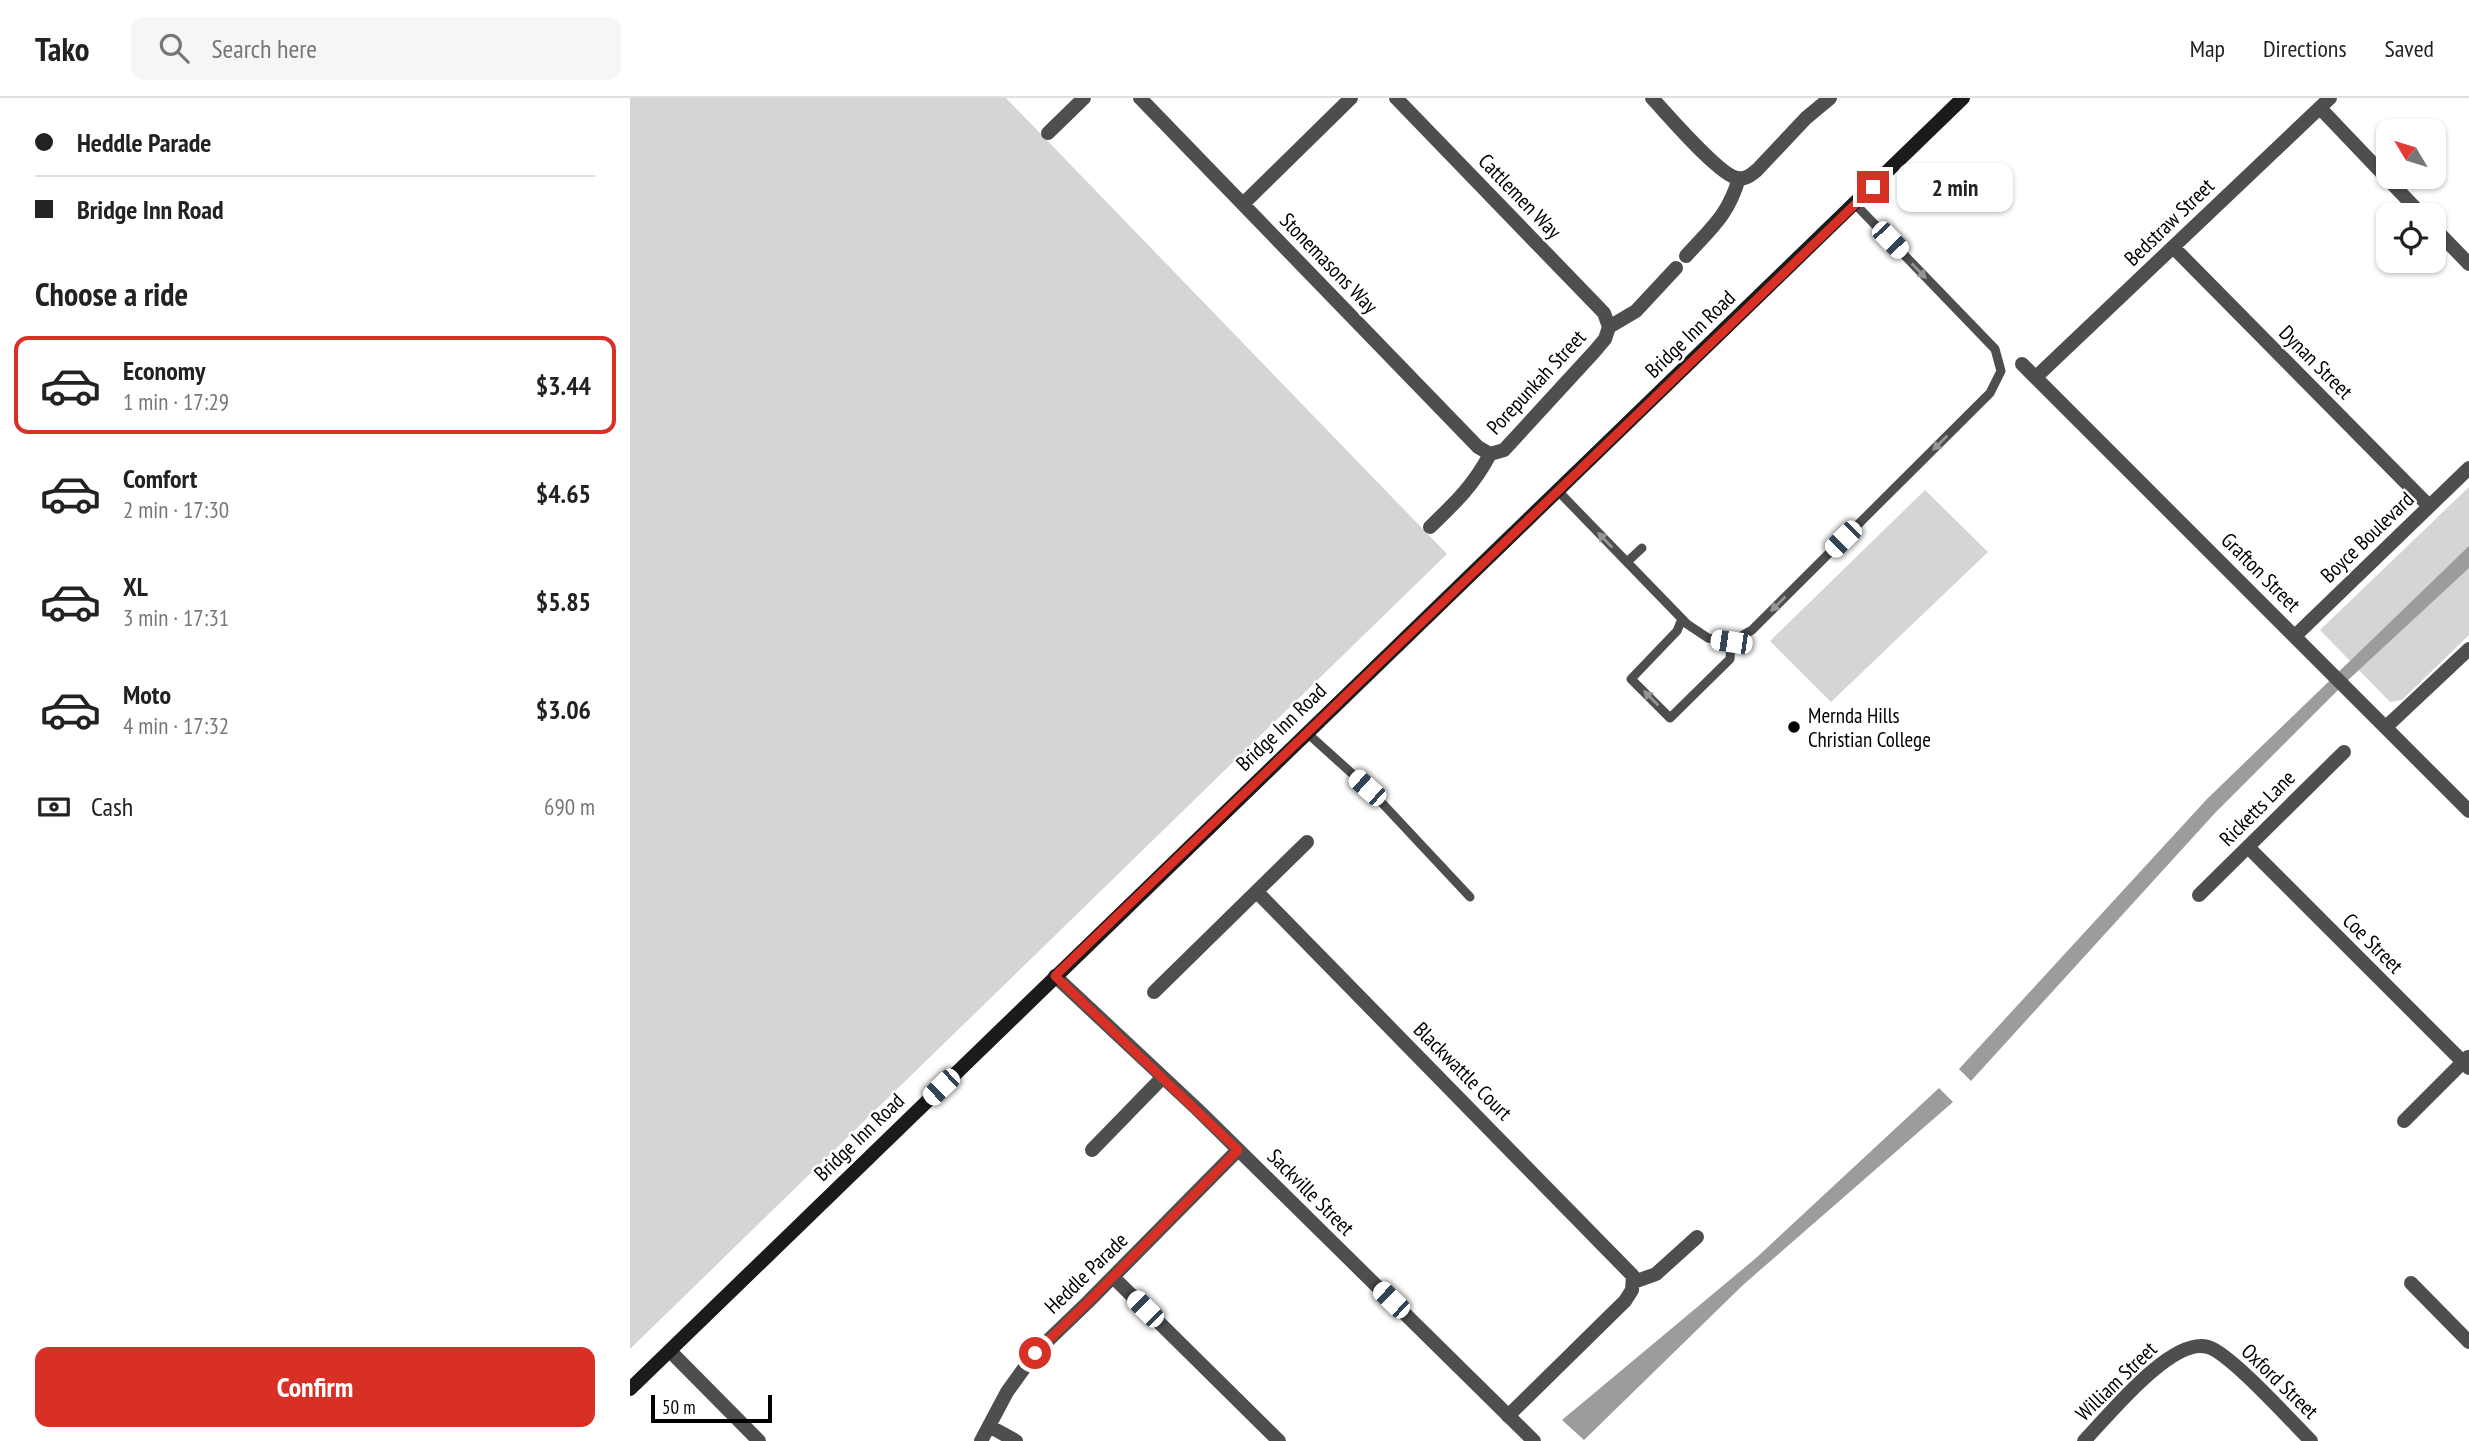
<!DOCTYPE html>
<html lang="en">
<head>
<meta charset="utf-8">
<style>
  :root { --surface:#fff; --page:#f6f6f6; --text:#222; --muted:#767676; --line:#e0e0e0; --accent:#d93025 }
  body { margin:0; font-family:"PT Sans Narrow",sans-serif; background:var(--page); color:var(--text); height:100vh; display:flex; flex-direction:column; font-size:26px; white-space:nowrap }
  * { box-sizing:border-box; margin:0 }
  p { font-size:23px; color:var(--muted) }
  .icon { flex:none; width:38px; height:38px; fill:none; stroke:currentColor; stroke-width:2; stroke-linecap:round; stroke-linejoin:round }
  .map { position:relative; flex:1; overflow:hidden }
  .side { display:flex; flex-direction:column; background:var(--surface); width:630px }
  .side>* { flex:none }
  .hud { display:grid; align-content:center; height:154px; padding:0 35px; background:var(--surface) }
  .needle { width:46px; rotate:308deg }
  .buttons { position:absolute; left:1746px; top:21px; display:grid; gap:14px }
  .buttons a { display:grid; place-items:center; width:70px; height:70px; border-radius:14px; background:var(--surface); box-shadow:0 2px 5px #0004; font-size:35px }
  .scale { position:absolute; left:21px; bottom:18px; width:121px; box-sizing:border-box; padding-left:7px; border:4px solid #000; border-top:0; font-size:19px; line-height:24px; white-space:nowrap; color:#000; -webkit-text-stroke:5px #fff; paint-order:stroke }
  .end { position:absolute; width:32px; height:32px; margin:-16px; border:9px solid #d93025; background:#fff; box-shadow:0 0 0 4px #fff }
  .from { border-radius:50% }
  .bubble { position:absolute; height:49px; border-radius:14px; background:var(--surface); box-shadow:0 2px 5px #0004; font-size:23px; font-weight:800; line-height:49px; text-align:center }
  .car { position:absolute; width:21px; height:42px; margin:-21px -10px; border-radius:9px; box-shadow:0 0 5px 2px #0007; background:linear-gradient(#fff 24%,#345 0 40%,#fff 0 76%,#345 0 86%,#fff 0) }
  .hud b { display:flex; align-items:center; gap:24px; height:66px; font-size:26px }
  .hud b+b { border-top:2px solid var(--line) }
  .hud i { width:18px; height:18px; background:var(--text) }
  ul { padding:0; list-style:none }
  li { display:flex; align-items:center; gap:21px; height:98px; margin:0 14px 10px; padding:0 21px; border:4px solid transparent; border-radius:14px }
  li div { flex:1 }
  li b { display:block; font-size:26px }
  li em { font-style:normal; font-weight:800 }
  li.on { border-color:var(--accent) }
  li>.icon { width:63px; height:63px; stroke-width:1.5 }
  h2 { padding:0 35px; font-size:32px; line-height:84px }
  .pay { display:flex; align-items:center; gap:18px; height:77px; padding:0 35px; font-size:26px }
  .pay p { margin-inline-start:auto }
  .cta { display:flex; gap:14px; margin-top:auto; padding:14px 35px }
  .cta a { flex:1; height:80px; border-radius:14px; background:var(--accent); color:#fff; font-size:28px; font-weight:800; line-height:80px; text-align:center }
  header { display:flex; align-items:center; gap:42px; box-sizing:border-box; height:98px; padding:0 35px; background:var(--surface); border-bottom:2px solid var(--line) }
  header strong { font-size:33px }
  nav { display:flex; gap:38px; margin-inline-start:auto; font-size:24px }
  .search { width:490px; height:63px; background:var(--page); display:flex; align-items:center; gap:18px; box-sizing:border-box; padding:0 24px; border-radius:14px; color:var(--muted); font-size:26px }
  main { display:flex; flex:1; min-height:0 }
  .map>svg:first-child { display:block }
  .green { fill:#d5d5d5 }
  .water { fill:#9c9c9c }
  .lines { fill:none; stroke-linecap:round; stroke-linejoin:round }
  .service { stroke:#4e4e4e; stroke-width:9 }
  .minor { stroke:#4e4e4e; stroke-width:14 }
  .tertiary { stroke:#4e4e4e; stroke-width:14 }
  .secondary { stroke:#1b1b1b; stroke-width:14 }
  .oneway { fill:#959595 }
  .route { stroke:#d93025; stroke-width:9 }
  .poi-dot { fill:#000; stroke:#fff; stroke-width:2.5 }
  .labels { text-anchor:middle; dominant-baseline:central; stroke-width:5; stroke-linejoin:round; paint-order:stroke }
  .street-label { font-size:21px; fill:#000; stroke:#fff }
  .poi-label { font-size:21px; fill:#000; stroke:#fff; text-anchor:start }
</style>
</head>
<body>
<header>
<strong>Tako</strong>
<div class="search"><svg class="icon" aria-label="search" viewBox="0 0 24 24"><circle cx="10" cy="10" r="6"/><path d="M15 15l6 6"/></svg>Search here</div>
<nav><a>Map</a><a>Directions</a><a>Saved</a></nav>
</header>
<main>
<section class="side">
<div class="hud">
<b><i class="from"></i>Heddle Parade</b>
<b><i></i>Bridge Inn Road</b>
</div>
<h2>Choose a ride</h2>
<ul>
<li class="on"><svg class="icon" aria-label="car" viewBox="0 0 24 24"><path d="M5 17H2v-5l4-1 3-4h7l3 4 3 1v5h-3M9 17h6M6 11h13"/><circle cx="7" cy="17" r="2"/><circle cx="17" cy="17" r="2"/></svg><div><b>Economy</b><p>1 min · 17:29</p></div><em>$3.44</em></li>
<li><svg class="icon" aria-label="car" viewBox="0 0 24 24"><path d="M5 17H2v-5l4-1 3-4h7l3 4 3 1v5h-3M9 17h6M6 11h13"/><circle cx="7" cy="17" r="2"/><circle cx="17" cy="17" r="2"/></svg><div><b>Comfort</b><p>2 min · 17:30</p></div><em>$4.65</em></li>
<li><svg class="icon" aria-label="car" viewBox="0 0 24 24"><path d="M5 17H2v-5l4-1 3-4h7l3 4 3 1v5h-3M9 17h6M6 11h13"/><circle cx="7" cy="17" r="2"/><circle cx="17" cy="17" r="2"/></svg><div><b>XL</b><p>3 min · 17:31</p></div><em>$5.85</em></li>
<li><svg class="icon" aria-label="car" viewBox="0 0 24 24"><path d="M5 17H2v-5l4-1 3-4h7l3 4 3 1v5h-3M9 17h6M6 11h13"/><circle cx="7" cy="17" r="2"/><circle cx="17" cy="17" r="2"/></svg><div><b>Moto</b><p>4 min · 17:32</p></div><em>$3.06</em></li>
</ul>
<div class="pay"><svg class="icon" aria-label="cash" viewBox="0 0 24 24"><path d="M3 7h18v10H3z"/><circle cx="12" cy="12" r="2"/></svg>Cash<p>690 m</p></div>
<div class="cta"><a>Confirm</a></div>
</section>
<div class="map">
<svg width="1839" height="1343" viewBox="0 0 1839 1343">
  <rect width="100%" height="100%" fill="#fff"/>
  <path class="green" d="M 0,0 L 376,0 L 817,456 L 0,1251 Z
    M 1839,389 L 1839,537 L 1772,602 L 1760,604 L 1690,532 Z
    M 1295,392 L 1358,454 L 1201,604 L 1140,543 Z"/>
  <path class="water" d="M 1839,448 L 1839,470 L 1717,583 L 1585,715 L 1341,983 L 1329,971 L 1577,701 Z
    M 1309,990 L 1323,1004 L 1113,1187 L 954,1342 L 932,1322 L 1126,1160 Z"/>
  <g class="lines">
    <path class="service" d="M 928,393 L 1057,526 L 1078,540 L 1101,544 L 1122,532 L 1360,295 L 1371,273 L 1365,251 L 1225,106
      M 997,464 L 1012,450
      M 1052,521 L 1047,533 L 1001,581 L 1040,620 L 1100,561 L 1101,544
      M 676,634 L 737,689 L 840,799"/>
    <path class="minor" d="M 510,0 L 848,349 L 860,356
      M 766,0 L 974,215 L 979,229
      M 1022,0 C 1037,16 1089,77 1107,80 C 1115,82 1121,77 1127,72 L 1176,20 L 1200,0
      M 1690,10 L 1792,117
      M 418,35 L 454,0
      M 613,106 L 721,0
      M 1804,130 L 1839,166
      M 1543,149 L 1799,408
      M 1056,158 C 1081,130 1098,118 1109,80
      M 1392,266 L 1839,713
      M 1406,279 L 1700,0
      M 860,356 L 874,352 L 964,254 L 975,241 L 979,229 L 1006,213 L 1046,170
      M 800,429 C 825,405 844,387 860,356
      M 1665,538 L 1839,370
      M 1756,629 L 1839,551
      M 1618,749 L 1839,970
      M 627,794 L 1003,1178 L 1002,1192 L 995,1203 L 878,1318
      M 1569,797 L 1714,654
      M 524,894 L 677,744
      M 1774,1023 L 1838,959
      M 462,1052 L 532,980
      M 483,1179 L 649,1343
      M 1004,1184 L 1026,1176 L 1067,1139
      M 1781,1185 L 1839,1244
      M 40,1253 L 129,1343
      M 359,1328 L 386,1343
      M 351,1343 L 377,1294 L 405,1255 L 458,1204 L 608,1052
      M 1454,1343 C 1478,1318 1542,1238 1578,1249 C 1600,1255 1662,1324 1681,1343"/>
    <path class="tertiary" d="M 425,878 L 567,1011 L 904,1343"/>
    <path class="secondary" d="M 0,1291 L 1333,0"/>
  </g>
  <defs><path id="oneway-solid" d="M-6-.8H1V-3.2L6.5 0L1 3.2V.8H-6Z" transform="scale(1.75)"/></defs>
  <g class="oneway">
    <use href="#oneway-solid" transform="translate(1289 173) rotate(46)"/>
    <use href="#oneway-solid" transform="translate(1310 345) rotate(135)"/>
    <use href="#oneway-solid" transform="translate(975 442) rotate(-134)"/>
    <use href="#oneway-solid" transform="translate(1148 506) rotate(135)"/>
    <use href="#oneway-solid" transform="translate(1021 600) rotate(-135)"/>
  </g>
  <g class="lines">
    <path class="route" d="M 405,1255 L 458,1204 L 608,1052 L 425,878 L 1243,89"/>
  </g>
  <circle class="poi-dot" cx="1164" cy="629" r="7"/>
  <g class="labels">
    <g class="street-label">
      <text transform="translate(890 98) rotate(46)">Cattlemen Way</text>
      <text transform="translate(1539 124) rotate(-44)">Bedstraw Street</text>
      <text transform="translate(699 165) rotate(46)">Stonemasons Way</text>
      <text transform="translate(1060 236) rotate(-44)">Bridge Inn Road</text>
      <text transform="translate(1686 264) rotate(45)">Dynan Street</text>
      <text transform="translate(906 284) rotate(-47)">Porepunkah Street</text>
      <text transform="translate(1737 439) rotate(-44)">Boyce Boulevard</text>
      <text transform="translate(1631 474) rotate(45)">Grafton Street</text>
      <text transform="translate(651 629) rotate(-44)">Bridge Inn Road</text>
      <text transform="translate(1627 710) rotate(-45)">Ricketts Lane</text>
      <text transform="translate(1743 845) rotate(45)">Coe Street</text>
      <text transform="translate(833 973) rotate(45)">Blackwattle Court</text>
      <text transform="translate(229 1039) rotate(-44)">Bridge Inn Road</text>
      <text transform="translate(681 1094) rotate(45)">Sackville Street</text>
      <text transform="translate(456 1175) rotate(-44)">Heddle Parade</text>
      <text transform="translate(1486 1283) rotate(-44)">William Street</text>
      <text transform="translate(1650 1283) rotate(44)">Oxford Street</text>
    </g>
    <g class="poi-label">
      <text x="1178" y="617">Mernda Hills<tspan x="1178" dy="24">Christian College</tspan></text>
    </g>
  </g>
</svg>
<div class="buttons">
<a><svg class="needle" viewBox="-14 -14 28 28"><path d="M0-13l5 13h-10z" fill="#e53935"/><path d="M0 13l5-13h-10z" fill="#767676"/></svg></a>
<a><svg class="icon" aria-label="locate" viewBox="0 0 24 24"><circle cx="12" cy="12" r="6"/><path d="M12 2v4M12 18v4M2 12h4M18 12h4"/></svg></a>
</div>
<div class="scale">50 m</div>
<i class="end from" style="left:405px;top:1255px"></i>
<i class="end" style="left:1243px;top:89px"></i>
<div class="bubble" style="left:1267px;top:65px;width:116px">2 min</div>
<i class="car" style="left:1260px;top:142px;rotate:136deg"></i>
<i class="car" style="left:1213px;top:441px;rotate:225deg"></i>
<i class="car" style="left:1101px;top:544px;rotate:278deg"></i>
<i class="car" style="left:737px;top:690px;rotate:312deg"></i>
<i class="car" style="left:311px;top:989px;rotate:226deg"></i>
<i class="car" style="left:761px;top:1202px;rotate:314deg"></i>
<i class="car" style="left:515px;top:1211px;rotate:315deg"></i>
</div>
</main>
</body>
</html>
